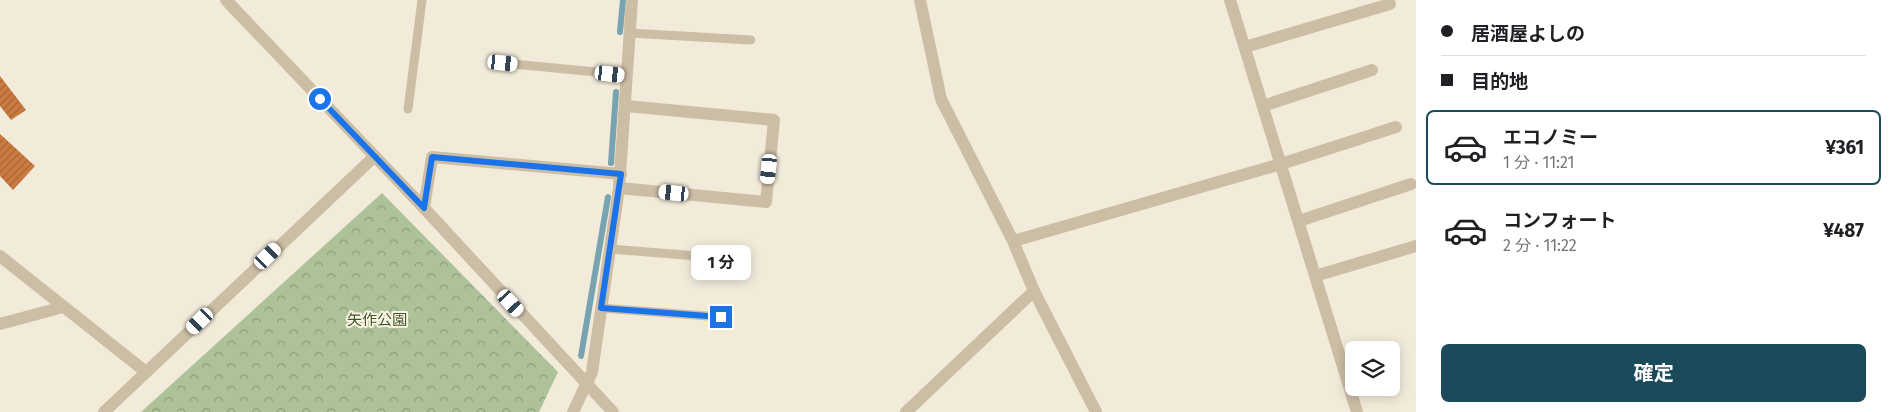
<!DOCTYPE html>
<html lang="ja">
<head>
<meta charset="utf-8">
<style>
  :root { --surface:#fff; --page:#f2f2f2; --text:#202124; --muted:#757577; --line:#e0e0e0; --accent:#1b4a5a }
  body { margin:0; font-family:"Fira Sans","Noto Sans JP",sans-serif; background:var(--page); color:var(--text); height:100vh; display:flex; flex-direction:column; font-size:19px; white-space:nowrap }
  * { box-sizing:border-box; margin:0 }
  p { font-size:16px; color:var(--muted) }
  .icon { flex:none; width:28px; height:28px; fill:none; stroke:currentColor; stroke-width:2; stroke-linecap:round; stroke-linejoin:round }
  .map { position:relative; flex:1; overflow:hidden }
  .details { display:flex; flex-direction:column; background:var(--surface); width:475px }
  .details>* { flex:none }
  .guide { display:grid; align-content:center; height:110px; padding:0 25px; background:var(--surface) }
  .controls { position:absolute; left:1345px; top:341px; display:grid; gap:10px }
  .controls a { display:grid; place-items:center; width:55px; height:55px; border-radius:8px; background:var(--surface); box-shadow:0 2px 12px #0003; font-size:25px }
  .end { position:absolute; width:22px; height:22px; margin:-11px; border:6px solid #1a73e8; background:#fff; box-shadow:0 0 0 2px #fff }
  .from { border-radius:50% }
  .bubble { position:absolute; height:35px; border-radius:8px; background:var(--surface); box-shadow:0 2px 12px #0003; font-size:16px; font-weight:700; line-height:35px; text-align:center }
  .car { position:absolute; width:15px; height:30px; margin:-15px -8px; border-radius:6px; box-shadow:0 0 4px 1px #0007; background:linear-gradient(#fff 24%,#345 0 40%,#fff 0 76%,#345 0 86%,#fff 0) }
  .guide b { display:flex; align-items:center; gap:18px; height:48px; font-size:19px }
  .guide b+b { border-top:1px solid var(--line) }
  .guide i { width:12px; height:12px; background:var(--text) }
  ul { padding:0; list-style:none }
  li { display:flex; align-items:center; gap:15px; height:75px; margin:0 10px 8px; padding:0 15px; border:2px solid transparent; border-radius:8px }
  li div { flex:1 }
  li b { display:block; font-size:19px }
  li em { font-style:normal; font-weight:700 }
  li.active { border-color:var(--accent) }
  li>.icon { width:45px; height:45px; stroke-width:1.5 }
  .button { display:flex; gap:10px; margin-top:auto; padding:10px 25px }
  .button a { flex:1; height:58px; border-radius:8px; background:var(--accent); color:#fff; font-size:20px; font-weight:700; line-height:58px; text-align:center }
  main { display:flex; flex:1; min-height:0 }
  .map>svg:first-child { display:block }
  .park { fill:url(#park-crowns) }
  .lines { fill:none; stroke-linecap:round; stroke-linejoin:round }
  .stream { stroke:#78a4b1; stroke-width:6 }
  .building { fill:url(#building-hatch) }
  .lane { stroke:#cbbea5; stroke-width:9 }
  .street { stroke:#cbbea5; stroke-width:12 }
  .route { stroke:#1a73e8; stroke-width:6 }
  .labels { text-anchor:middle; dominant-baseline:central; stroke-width:4; stroke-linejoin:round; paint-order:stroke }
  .park-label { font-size:15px; fill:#3e562a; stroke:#faf5e6 }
</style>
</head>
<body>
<main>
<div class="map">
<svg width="1416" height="412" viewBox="0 0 1416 412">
  <defs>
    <pattern id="park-crowns" width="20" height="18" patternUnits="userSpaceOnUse" patternTransform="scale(1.25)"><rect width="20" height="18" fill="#adc299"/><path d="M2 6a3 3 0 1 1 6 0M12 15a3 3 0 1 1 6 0" fill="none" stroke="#8e9e7d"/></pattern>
    <pattern id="building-hatch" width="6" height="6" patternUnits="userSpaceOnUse" patternTransform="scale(1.25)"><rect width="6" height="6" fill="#cb7b40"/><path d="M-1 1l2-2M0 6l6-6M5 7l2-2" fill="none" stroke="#a66536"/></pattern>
  </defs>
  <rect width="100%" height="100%" fill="#f3ebda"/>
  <path class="park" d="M 382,193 L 558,372 L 539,412 L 141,412 Z"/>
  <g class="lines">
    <path class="stream" d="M 620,32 L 623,0
      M 611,163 L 616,92
      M 581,356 L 608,197"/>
  </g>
  <path class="building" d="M 0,76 L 26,110 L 11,120 L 0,106 Z
    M 0,134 L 35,166 L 13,190 L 0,176 Z"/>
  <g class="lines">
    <path class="lane" d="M 630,33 L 751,40
      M 503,63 L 627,75
      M 408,109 L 422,0
      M 610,249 L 735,259
      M 601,308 L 721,317"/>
    <path class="street" d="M 226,0 L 424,208 L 613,412
      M 920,0 L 941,99 L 1013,241 L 1034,291 L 1096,412
      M 1230,0 L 1357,412
      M 1245,47 L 1390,4
      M 1263,106 L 1372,70
      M 619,188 L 766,202 L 774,120 L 626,106
      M 424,208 L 432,157 L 621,174
      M 1299,221 L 1411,184
      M 1013,241 L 1281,164 L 1396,127
      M 0,256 L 146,372
      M 1315,276 L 1416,246
      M 0,324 L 63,307
      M 104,412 L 375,156
      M 573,412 L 592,372 L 619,188 L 632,0
      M 906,412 L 1034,291"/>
  </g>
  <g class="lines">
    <path class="route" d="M 320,99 L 424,208 L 432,157 L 621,174 L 601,308 L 721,317"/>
  </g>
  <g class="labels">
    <g class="park-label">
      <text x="377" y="320">矢作公園</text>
    </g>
  </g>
</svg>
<div class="controls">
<a><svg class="icon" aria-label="layers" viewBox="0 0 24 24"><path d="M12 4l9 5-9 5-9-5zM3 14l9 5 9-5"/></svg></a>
</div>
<i class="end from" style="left:320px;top:99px"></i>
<i class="end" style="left:721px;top:317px"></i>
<div class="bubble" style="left:691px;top:245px;width:60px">1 分</div>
<i class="car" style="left:503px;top:63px;rotate:96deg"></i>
<i class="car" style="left:610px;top:74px;rotate:96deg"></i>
<i class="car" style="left:769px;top:169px;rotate:186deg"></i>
<i class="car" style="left:674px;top:193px;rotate:276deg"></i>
<i class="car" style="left:268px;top:256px;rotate:46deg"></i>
<i class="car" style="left:511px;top:303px;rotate:138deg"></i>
<i class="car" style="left:200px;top:321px;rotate:226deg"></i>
</div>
<section class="details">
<div class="guide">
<b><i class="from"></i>居酒屋よしの</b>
<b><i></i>目的地</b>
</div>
<ul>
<li class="active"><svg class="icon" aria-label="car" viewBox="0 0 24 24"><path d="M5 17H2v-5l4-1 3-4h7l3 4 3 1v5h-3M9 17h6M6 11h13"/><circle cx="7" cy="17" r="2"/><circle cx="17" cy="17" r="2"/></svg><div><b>エコノミー</b><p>1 分 · 11:21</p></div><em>¥361</em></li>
<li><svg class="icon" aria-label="car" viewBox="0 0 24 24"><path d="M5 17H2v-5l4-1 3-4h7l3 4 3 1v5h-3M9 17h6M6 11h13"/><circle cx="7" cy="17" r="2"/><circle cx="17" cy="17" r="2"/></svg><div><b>コンフォート</b><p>2 分 · 11:22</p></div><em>¥487</em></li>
</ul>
<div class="button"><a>確定</a></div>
</section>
</main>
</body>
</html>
